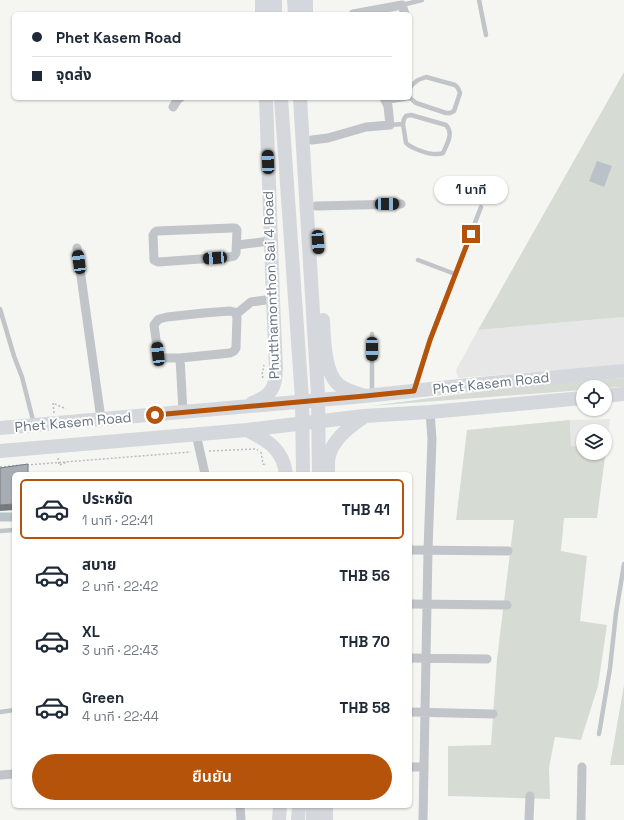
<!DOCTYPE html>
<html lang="th">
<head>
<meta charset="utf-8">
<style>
  :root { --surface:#fff; --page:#f6f6f7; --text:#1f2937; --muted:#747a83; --line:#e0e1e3; --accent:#b45309 }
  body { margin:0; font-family:"Space Grotesk","Noto Sans Thai",sans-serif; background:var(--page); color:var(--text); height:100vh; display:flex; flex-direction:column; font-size:15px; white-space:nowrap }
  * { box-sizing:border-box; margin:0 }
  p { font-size:13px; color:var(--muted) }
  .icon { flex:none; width:22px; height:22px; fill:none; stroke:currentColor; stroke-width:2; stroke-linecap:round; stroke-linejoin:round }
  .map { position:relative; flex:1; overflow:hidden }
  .details { position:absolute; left:12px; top:472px; width:400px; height:336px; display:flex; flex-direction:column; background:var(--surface); border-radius:6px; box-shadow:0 1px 3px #0004 }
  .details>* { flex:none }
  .banner { position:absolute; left:12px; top:12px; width:400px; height:88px; border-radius:6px; box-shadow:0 1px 3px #0004; display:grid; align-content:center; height:88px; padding:0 20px; background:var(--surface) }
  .buttons { position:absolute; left:576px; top:380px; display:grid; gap:8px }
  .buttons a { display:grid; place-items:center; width:36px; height:36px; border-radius:50%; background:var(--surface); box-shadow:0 1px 3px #0004; font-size:20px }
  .end { position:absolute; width:18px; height:18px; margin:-9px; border:5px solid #b45309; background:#fff; box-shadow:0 0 0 2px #fff }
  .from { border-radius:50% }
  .bubble { position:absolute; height:28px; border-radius:14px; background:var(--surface); box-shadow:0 1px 3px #0004; font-size:13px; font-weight:600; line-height:28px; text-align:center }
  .car { position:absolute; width:12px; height:24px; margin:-12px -6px; border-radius:5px; box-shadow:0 0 3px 1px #0007; background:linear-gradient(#222 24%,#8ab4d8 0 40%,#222 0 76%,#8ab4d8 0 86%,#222 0) }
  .banner b { display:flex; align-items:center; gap:14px; height:38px; font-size:15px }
  .banner b+b { border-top:1px solid var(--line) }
  .banner i { width:10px; height:10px; background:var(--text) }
  ul { padding:7px 0 0; list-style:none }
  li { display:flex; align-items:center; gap:12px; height:60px; margin:0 8px 6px; padding:0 12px; border:2px solid transparent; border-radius:6px }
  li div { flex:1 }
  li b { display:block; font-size:15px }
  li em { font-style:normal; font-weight:600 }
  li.selected { border-color:var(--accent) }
  li>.icon { width:36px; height:36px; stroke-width:1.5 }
  .primary-button { display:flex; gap:8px; margin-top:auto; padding:8px 20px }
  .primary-button a { flex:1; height:46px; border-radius:24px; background:var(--accent); color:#fff; font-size:16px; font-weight:600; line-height:46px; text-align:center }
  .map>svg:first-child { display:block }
  .built { fill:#e6e7e6 }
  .green { fill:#d6dcd4 }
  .water { fill:#b9c2c8 }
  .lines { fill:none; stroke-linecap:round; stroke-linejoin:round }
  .canal { stroke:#b9c2c8; stroke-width:9 }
  .path { stroke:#b9bbbe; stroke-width:1.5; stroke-dasharray:2 2; stroke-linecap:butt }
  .lane { stroke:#c1c4c8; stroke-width:4.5 }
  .street { stroke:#c1c4c8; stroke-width:9 }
  .primary { stroke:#d4d8dc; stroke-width:14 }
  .shaded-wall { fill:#76797e }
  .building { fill:#a8adb4; stroke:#76797e }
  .route { stroke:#b45309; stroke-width:5 }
  .labels { text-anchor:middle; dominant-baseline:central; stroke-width:4; stroke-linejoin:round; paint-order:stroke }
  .street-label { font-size:14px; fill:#667282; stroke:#fff }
</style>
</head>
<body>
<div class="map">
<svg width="624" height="820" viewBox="0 0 624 820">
  <rect width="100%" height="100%" fill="#f5f6f2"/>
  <path class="built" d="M 624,317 L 624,365 L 458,378 L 456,370 L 478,330 Z
    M 610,419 L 606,450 L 605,450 L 605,431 L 583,431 L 583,447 L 571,446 L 570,420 Z"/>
  <path class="green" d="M 624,72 L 624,317 L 478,330 L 606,104 Z
    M 624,378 L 624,387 L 605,388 L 605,387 L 583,387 L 583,390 L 370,406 L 522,386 Z
    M 570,420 L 571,446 L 583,447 L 583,453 L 605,453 L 605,450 L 606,450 L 597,518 L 564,518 L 561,551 L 587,556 L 580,621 L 607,625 L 598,686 L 581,740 L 555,737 L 549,768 L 550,799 L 448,796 L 448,746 L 491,745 L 497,659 L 514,520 L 456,520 L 467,430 Z
    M 624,685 L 624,765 L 610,765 Z"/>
  <path class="water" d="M 597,161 L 612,166 L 604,187 L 589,181 Z"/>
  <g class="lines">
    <path class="canal" d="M 0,517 L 14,517"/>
    <path class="path" d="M 263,378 L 262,375 L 264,365
      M 54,413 L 53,403 L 66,409
      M 209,451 L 254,449 L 258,450
      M 261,452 L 263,464 L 267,465
      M 58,458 L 59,465 L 67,462
      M 27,465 L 191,452
      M 0,467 L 21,465"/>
    <path class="lane" d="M 479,0 L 486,35
      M 402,5 L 422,0
      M 410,97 L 410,88 L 413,84 L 418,80 L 426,77 L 455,85 L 458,88 L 460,93 L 454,111 L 450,113 L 446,113 L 416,103 L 410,98
      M 386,102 L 409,98
      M 390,125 L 403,124 L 406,143 C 411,148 429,155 437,154 C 439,154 441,154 443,153 C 447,144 454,133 446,125 L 411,115 L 406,116 L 404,119 L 403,124
      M 418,260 L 455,274
      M 0,309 L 14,356 L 22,377 L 34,424
      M 372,334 L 372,394
      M 414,389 L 430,340 L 481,207
      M 0,531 L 14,530
      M 0,712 L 14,710
      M 599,734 L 610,668 L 616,613 L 624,564"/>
    <path class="street" d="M 353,14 L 402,5 L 405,14
      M 173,107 L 178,99 L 180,98
      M 312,140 L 328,138 L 366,127 L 390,125 L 388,106 L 384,98
      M 316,206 L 401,204
      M 232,228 L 235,228 L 237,230 L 236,253 L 234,256 L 229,257 L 158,262 L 154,260 L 153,235 L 155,232 L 157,231 Z
      M 237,245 L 270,241
      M 77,248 L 101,419
      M 230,311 L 234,312 L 237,316 L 236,348 L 234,351 L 230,353 L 180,358 L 162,358 L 159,357 L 158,354 L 154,325 L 157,321 L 159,319 L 167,317 L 204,313 Z
      M 236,313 L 240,311 L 251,302 L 273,299
      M 180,358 L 183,412
      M 196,434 L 205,474
      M 410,550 L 508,551
      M 410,604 L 507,605
      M 410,658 L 487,659
      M 410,712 L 493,714
      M 410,767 L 424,767
      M 0,775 L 14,774
      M 240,806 L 241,820
      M 423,820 L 428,550 L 432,439 L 430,412
      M 529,820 L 530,796
      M 581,820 L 582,767"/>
    <path class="primary" d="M 262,0 L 262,14
      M 275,0 L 275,14
      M 294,0 L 295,14
      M 306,0 L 306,14
      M 281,98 L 302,399 L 303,474
      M 300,98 L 318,395 L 319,474
      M 323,320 C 324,338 324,373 339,385 C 345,390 354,392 362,395
      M 605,396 L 624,394
      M 252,403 C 271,396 276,388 276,368 L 273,299 L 266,98
      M 0,428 L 365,396 L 469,385 L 624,371
      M 247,430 C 268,441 283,449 286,474
      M 0,451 L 247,430 L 364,416 L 430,412 L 583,398
      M 328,474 C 328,470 328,465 328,461 C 330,441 349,427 364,417
      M 279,820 L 280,806
      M 298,820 L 299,806
      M 313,820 L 313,806
      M 326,820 L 326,806"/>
  </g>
  <path class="shaded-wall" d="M 14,504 L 14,510 L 0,511 L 0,505 Z"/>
  <path class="building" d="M 28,464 L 28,474 L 14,474 L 14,504 L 0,505 L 0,468 Z"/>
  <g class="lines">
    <path class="route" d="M 155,415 L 365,396 L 414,391 L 430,340 L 471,234"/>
  </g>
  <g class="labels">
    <g class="street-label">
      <text transform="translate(271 285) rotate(-92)">Phutthamonthon Sai 4 Road</text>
      <text transform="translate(491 383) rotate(-6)">Phet Kasem Road</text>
      <text transform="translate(73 422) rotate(-5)">Phet Kasem Road</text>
    </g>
  </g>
</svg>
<div class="buttons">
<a><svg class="icon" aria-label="locate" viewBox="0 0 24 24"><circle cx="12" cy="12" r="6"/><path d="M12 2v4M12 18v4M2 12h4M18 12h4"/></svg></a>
<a><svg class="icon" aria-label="layers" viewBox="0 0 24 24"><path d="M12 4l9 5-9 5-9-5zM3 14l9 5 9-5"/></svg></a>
</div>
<i class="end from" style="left:155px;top:415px"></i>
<i class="end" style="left:471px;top:234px"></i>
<div class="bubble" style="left:434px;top:176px;width:74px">1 นาที</div>
<i class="car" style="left:268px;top:162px;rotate:358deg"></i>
<i class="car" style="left:387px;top:204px;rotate:89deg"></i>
<i class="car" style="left:318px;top:242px;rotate:176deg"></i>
<i class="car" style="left:215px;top:258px;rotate:266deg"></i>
<i class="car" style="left:79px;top:262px;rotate:352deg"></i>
<i class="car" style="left:372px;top:349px;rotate:180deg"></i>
<i class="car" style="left:158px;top:354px;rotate:354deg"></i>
<div class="banner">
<b><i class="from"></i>Phet Kasem Road</b>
<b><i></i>จุดส่ง</b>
</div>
<section class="details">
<ul>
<li class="selected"><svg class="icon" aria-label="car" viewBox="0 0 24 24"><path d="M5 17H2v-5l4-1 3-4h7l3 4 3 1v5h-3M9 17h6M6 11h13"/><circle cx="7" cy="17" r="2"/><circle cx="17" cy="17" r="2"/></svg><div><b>ประหยัด</b><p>1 นาที · 22:41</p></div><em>THB 41</em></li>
<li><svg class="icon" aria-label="car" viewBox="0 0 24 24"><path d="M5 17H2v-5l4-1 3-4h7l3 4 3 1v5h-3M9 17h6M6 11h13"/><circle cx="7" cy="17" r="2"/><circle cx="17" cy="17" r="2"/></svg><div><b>สบาย</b><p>2 นาที · 22:42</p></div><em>THB 56</em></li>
<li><svg class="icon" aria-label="car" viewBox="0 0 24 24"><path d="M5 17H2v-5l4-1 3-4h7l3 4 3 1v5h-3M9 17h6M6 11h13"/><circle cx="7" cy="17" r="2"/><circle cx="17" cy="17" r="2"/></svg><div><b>XL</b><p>3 นาที · 22:43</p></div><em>THB 70</em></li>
<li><svg class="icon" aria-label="car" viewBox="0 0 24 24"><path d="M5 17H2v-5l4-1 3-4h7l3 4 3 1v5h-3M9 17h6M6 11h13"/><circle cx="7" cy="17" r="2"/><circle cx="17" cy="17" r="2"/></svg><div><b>Green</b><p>4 นาที · 22:44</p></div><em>THB 58</em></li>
</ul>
<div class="primary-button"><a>ยืนยัน</a></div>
</section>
</div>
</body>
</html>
